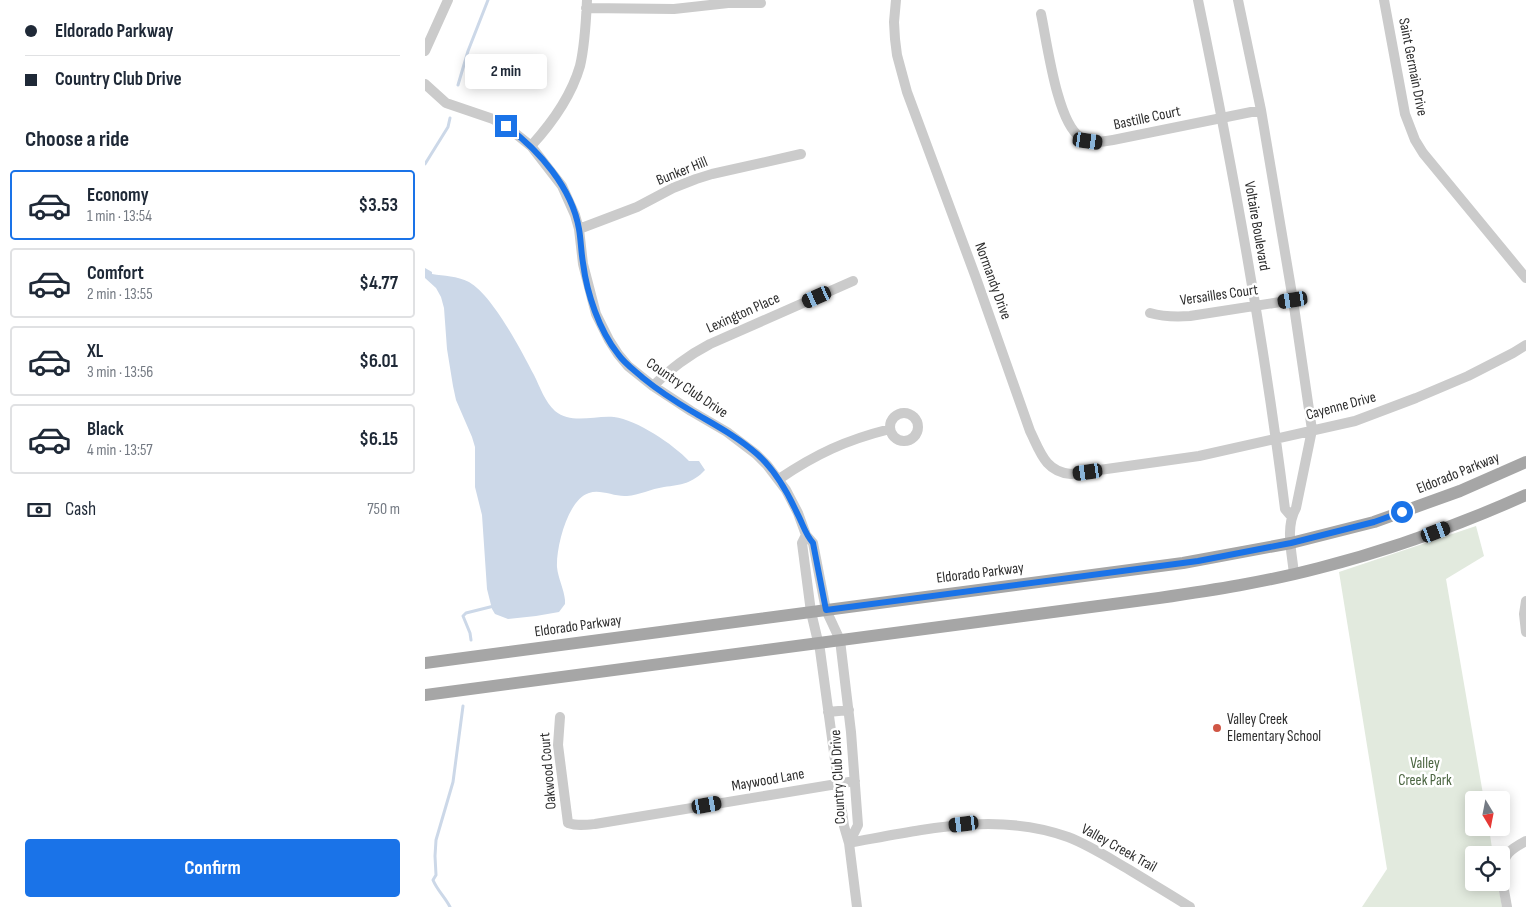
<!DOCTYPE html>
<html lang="en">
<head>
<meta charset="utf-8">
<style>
  :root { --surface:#fff; --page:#f6f6f7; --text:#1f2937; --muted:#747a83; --line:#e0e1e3; --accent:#1a73e8 }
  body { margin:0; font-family:"Sofia Sans Condensed",sans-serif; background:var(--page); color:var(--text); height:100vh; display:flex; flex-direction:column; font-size:19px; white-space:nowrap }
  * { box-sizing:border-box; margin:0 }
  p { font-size:16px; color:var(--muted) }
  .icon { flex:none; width:28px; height:28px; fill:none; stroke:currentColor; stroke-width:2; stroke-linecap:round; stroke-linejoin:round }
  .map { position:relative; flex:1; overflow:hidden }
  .sheet { display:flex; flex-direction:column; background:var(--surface); width:425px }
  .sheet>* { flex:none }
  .guide { display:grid; align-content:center; height:110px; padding:0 25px; background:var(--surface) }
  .needle { width:32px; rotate:170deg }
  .buttons { position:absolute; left:1040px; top:791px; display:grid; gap:10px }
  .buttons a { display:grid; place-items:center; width:45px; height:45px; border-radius:5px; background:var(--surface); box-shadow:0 2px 12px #0003; font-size:25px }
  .end { position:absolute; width:22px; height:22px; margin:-11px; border:6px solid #1a73e8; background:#fff; box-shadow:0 0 0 2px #fff }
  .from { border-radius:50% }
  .bubble { position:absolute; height:35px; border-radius:5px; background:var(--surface); box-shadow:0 2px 12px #0003; font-size:16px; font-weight:700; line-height:35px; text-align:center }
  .car { position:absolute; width:15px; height:30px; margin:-15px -8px; border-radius:6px; box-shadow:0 0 4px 1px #0007; background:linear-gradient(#222 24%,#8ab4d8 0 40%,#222 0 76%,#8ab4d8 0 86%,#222 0) }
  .guide b { display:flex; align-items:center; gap:18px; height:48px; font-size:19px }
  .guide b+b { border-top:1px solid var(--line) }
  .guide i { width:12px; height:12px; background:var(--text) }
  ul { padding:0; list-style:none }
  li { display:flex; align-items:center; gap:15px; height:70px; margin:0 10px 8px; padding:0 15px; border:2px solid var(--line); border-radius:5px }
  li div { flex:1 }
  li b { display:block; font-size:19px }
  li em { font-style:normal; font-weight:700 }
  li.on { border-color:var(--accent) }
  li>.icon { width:45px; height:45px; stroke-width:1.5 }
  h2 { padding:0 25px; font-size:22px; line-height:60px }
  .pay { display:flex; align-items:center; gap:12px; height:55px; padding:0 25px; font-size:19px }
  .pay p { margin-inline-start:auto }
  .button { display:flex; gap:10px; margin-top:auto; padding:10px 25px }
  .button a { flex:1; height:58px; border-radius:5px; background:var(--accent); color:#fff; font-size:20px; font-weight:700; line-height:58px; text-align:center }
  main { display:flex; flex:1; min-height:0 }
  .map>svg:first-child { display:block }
  .green { fill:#e2eade }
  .water { fill:#ccd8e8 }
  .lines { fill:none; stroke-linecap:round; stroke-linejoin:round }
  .stream { stroke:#ccd8e8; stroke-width:3 }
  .minor { stroke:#cbcbcb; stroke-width:10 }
  .major { stroke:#a6a6a6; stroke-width:12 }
  .route { stroke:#1a73e8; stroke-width:6 }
  .poi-dot { fill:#d05645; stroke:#fff; stroke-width:2 }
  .labels { text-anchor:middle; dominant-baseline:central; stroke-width:5; stroke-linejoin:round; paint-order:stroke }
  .street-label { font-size:15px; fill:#2e2e2e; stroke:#fff }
  .poi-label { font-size:15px; fill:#2e2e2e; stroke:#fff; text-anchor:start }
  .park-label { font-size:15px; fill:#4b6541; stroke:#fff }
</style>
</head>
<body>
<main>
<section class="sheet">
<div class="guide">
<b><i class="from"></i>Eldorado Parkway</b>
<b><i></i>Country Club Drive</b>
</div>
<h2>Choose a ride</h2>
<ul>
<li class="on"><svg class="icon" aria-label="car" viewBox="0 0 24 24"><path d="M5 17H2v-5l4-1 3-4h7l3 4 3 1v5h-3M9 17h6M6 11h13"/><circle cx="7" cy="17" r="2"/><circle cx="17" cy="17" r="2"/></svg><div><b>Economy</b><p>1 min · 13:54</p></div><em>$3.53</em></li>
<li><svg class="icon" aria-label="car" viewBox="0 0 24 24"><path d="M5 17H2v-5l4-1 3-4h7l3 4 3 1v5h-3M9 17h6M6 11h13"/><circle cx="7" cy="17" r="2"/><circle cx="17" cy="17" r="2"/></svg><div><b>Comfort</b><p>2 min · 13:55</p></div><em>$4.77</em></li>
<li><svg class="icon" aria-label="car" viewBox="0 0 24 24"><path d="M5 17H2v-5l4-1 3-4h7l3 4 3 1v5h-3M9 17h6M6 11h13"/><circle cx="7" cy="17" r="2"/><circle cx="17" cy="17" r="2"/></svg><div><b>XL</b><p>3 min · 13:56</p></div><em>$6.01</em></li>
<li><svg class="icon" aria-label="car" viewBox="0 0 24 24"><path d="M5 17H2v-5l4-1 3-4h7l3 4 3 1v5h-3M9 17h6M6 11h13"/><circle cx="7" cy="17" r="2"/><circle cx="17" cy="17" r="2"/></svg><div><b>Black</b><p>4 min · 13:57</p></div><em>$6.15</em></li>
</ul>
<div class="pay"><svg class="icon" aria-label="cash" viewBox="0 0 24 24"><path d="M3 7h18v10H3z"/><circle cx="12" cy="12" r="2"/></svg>Cash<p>750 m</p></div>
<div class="button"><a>Confirm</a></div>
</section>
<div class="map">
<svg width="1101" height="907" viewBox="0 0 1101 907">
  <rect width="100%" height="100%" fill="#fff"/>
  <path class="green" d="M 1051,526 L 1059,556 L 1021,579 L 1059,800 L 1049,800 L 1049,828 L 1064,828 L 1068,855 L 1049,855 L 1049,882 L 1073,883 L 1077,907 L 937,907 L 962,869 L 914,572 Z"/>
  <path class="water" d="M 0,268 L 7,272 L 7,274 C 19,276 32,276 44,282 C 68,296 96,350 109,375 C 115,387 120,402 130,411 C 147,425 170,415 189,417 C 212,420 248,444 264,461 L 274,461 L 280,470 C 268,483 256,485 239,487 C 226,489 214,495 202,496 C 189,497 176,489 164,493 C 143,499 131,547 132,567 C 133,578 139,589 140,600 L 140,604 L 134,612 L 111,616 L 83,619 L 70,614 L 67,609 L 62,589 L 57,515 L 50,487 L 50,447 L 47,437 L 31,400 L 28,386 L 22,349 L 19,308 L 16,297 L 11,288 L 0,278 Z"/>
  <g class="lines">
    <path class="stream" d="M 33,85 L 43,51 L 63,0
      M 0,164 L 23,127 L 25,118
      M 46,640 L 45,633 L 38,616 L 41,613 L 69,606
      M 25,907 C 20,897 12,890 8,880 L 11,875 L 10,856 L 11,840 L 28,782 L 38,706"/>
    <path class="minor" d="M 471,0 L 469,22 L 470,39 L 472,55 L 482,92 L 551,278 L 605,431 C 615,451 620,472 646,474 L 774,456 L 930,421 L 991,398 L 1043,376 L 1088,353 L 1101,345
      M 773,0 C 808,169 839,338 860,509 L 866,516
      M 813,0 L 836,110 L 868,300 L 887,430 L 871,508 C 860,527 867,553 869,574
      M 959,0 L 980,114 L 990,140 L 998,153 L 1101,278
      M 161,8 L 249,9 L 303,3 L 336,3
      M 616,14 C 622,42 632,122 655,137 C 665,144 677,142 688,140 L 836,110
      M 0,51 L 23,0
      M 0,84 L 21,103 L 68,119 L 81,126 L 106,146 L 137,186 L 150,215 L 154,229 L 158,264 L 171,314 L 184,340 L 193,354 L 203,366 L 228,386 L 266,411 L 302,432 L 331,454 L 342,465 L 361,490 L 373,513 L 381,535 L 388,543 L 401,610 L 415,640 L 426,732 L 433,825 L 424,843
      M 106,146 C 127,123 146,97 155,66 C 160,45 161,22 162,0
      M 154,229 L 212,207 L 248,188 L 271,179 L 287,174 L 376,154
      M 725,313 C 739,317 751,317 765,316 L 868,300
      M 228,386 C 247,368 262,356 285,344 L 428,281
      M465 427a14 14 0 1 1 28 0a14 14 0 1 1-28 0Z
      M 354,479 C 391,454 421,440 465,429
      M 381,535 L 377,543 L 386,612 L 395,650 L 419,826 L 424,843 L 432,907
      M 1101,601 L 1099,614 L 1101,632
      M 403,712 L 424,710
      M 135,717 L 133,745 L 143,823 C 152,826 160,825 170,824 L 430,781
      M 424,843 C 496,830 572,811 643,837 C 664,845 684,858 703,869 C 724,882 745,894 765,907
      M 1076,873 C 1079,854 1084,850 1101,841
      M 1076,874 L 1082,907"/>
    <path class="major" d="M 0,663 L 758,563 L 866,543 L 949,522 L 1035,491 L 1101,462
      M 0,695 L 734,598 C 788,590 841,582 894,568 C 965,550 1034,525 1101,495"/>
  </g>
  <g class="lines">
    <path class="route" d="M 81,126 C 114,150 147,188 154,229 C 156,240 156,252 158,263 C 162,294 174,330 193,354 C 200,364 209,370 218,378 C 234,391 251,402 268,412 C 290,425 313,437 332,454 C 350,470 362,491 372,513 C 378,524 380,534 388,543 L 401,610 L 773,561 L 866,543 L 949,522 L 977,512"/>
  </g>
  <circle class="poi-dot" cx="792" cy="728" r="5"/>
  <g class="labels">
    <g class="street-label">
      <text transform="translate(988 67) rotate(79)">Saint Germain Drive</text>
      <text transform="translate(722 118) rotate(-12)">Bastille Court</text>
      <text transform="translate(257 171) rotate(-22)">Bunker Hill</text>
      <text transform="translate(832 226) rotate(80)">Voltaire Boulevard</text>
      <text transform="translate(568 281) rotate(70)">Normandy Drive</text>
      <text transform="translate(794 295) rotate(-8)">Versailles Court</text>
      <text transform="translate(318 313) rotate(-24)">Lexington Place</text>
      <text transform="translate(262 388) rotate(34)">Country Club Drive</text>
      <text transform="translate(916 406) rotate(-15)">Cayenne Drive</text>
      <text transform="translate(1033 473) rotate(-22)">Eldorado Parkway</text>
      <text transform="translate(555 573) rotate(-7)">Eldorado Parkway</text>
      <text transform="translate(153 626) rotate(-8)">Eldorado Parkway</text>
      <text transform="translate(123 771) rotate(-95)">Oakwood Court</text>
      <text transform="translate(413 777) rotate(-93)">Country Club Drive</text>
      <text transform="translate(343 780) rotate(-10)">Maywood Lane</text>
      <text transform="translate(694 848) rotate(29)">Valley Creek Trail</text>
    </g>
    <g class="poi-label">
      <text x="802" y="719">Valley Creek<tspan x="802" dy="17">Elementary School</tspan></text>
    </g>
    <g class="park-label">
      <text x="1000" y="763">Valley<tspan x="1000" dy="17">Creek Park</tspan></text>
    </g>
  </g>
</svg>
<div class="buttons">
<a><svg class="needle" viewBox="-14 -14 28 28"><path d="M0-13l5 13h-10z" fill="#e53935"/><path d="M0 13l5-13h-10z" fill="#747a83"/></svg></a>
<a><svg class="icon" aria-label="locate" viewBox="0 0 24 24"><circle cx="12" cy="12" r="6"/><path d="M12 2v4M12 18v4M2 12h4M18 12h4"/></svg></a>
</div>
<i class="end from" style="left:977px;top:512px"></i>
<i class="end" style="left:81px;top:126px"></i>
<div class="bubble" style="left:40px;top:54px;width:82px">2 min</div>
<i class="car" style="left:663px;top:141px;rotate:98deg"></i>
<i class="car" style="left:392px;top:297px;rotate:246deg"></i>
<i class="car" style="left:868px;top:300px;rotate:261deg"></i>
<i class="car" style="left:663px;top:472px;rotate:262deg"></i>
<i class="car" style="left:1011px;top:532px;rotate:69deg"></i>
<i class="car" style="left:282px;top:805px;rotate:80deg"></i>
<i class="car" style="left:539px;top:824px;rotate:263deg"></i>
</div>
</main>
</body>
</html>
